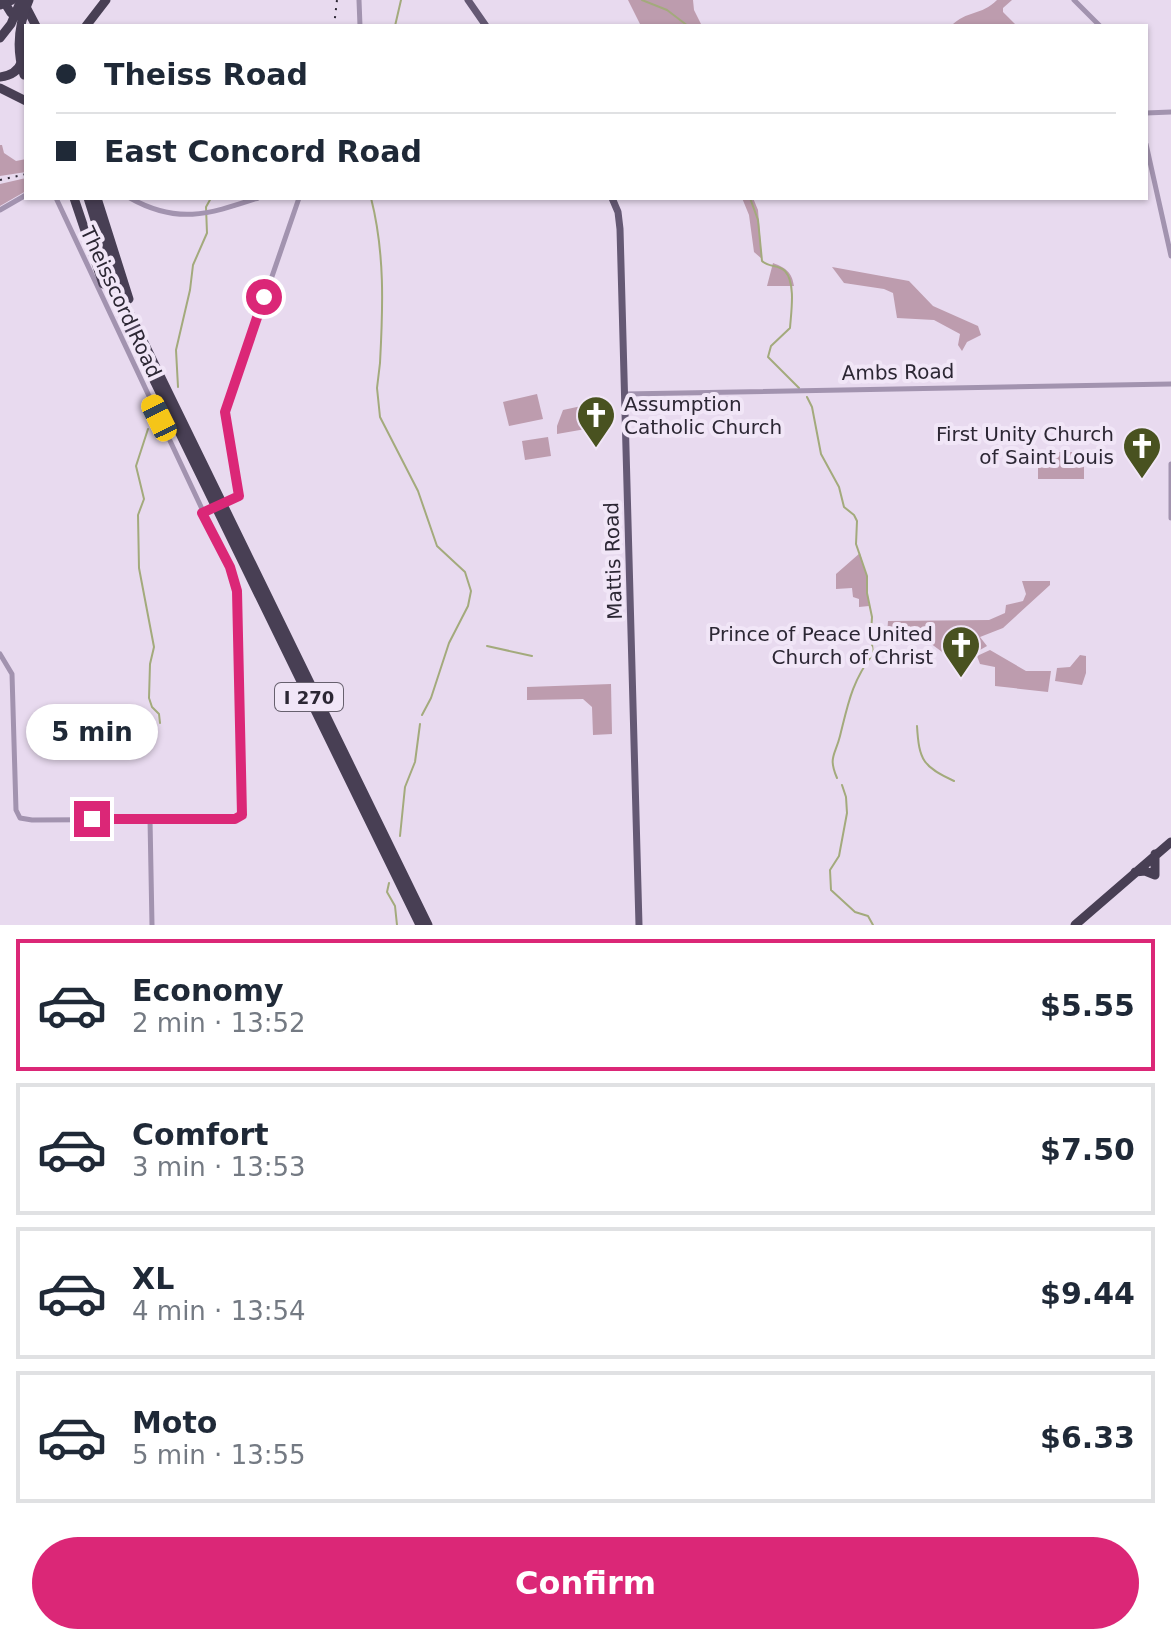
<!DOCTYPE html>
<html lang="en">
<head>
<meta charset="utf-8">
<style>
  :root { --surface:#fff; --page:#f6f6f7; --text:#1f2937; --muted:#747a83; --line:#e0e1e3; --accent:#db2777 }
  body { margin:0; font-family:"DejaVu Sans",sans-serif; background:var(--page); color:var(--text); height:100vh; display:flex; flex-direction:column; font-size:30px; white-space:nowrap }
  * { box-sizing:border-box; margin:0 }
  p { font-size:26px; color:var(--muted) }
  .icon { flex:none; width:44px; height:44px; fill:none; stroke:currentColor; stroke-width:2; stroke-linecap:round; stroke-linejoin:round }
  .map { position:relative; height:925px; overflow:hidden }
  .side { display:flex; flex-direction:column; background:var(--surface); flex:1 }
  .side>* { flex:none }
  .hud { position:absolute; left:24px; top:24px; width:1124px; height:176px; border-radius:0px; box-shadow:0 2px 6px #0004; display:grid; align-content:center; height:176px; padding:0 32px; background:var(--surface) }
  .end { position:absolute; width:36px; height:36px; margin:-18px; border:10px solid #db2777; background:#fff; box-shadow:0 0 0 4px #fff }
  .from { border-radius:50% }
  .bubble { position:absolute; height:56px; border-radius:28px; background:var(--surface); box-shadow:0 2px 6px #0004; font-size:26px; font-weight:700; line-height:56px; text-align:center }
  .car { position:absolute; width:24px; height:48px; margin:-24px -12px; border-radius:10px; box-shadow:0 0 6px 2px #0007; background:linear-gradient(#f5c518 24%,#345 0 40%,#f5c518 0 76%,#345 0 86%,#f5c518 0) }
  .hud b { display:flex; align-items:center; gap:28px; height:76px; font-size:30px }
  .hud b+b { border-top:2px solid var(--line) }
  .hud i { width:20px; height:20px; background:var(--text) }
  ul { padding:14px 0 0; list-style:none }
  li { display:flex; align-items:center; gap:24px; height:132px; margin:0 16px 12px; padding:0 16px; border:4px solid var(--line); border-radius:0px }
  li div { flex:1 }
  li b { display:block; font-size:30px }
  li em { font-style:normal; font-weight:700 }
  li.current { border-color:var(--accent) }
  li>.icon { width:72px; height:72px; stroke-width:1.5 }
  .cta { display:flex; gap:16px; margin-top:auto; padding:16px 32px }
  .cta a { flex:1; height:92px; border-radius:48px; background:var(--accent); color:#fff; font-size:32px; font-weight:700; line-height:92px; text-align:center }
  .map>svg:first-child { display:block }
  .green { fill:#bd9cae }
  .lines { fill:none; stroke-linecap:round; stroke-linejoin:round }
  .stream { stroke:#a3aa7c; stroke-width:2 }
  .minor { stroke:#a293af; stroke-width:5 }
  .major { stroke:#655974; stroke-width:7 }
  .highway { stroke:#483f54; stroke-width:9 }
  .rail { stroke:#2c2734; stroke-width:2; stroke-dasharray:2 6; stroke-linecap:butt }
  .minor-bridge { stroke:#a293af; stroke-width:5 }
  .highway-bridge { stroke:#483f54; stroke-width:9 }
  .route { stroke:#db2777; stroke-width:10 }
  .labels { text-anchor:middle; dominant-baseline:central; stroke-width:8; stroke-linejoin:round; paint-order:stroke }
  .shield { fill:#f1e6f7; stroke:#67606e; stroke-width:2 }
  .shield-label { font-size:18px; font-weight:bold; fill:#2c2734 }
  .street-label { font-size:20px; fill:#2c2734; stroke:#f1e6f7 }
  .poi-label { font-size:20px; fill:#2c2734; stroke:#f1e6f7; text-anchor:end }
</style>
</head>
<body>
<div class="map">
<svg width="1171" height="925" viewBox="0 0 1171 925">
  <rect width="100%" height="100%" fill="#e8daef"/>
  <path class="green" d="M 628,0 L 693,0 L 694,10 L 702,26 L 641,26 Z
    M 997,0 L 1012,0 L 1003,8 L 1003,12 L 1017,26 L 951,26 C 967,10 981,16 997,0 Z
    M 0,145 L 2,145 L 4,153 L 16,161 L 26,159 L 26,172 L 0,176 Z
    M 26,178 L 26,191 L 0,206 L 0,184 Z
    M 742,198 L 753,198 L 758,210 L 762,259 L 754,252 L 749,215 Z
    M 773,263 C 786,268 792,272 794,286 L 767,286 Z
    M 832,267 L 909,281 L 933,306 L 978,326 L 981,335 L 967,342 L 962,351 L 958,345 L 960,334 L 934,320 L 897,318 L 893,293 L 884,289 L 844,283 Z
    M 537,394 L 543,419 L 509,426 L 503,402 Z
    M 600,402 L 603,426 L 557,434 L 557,426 L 563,410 Z
    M 548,437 L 551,456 L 525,460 L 522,441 Z
    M 1038,452 L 1084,452 L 1084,479 L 1038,479 Z
    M 860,553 L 866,574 L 869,606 L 859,607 L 859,599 L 853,597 L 852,588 L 836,589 L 836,574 Z
    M 1022,581 L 1050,581 L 1050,585 L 1003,628 L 980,637 L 987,646 L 957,663 L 930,643 L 887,635 L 888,621 L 989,620 L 1005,613 L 1006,605 L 1023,601 L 1026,594 Z
    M 990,650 L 1026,671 L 1051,671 L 1048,692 L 995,686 L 995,667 L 980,664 L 977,656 Z
    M 1080,655 L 1086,656 L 1086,673 L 1082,685 L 1055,681 L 1057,668 L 1070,667 Z
    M 611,684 L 612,734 L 593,735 L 592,707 L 583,699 L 527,700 L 527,687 Z"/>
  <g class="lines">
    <path class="stream" d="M 642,0 L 667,10 L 688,26
      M 395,26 L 401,0
      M 371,198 C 385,253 383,307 380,363 L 377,388 L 380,417 L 418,491 L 437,546 L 465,572 L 471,591 L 468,606 L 449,643 L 431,698 L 422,715
      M 750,198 L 758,220 L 762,261 C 769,268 778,264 785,271 C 796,283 791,313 790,328 L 771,346 L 768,357 L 799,388
      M 178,387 L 176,350 L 190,290 L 193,265 L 207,233 L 206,207 L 211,198
      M 807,397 L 812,407 L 821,454 L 839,487 L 844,507 L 854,515 L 857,521 L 856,544 L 867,576 L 867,593 L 872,617 L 871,634
      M 148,429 L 136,466 L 144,499 L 138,515 L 139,568 L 154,647 L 150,664 L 149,698 L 152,707 L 159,714 L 160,723
      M 487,646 L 532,656
      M 917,726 C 919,760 923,767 954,781
      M 837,778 C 828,757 835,756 840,736 C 848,704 852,681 873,654 L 872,644
      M 842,785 L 846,797 L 847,813 L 839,856 L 830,870 L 831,890 L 855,912 L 868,916 L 873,925
      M 400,836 L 405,787 L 415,762 L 420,724
      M 389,883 L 387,892 L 395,906 L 397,925"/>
    <path class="minor" d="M 359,0 L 360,26
      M 1074,0 L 1100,26
      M 1146,113 L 1171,112
      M 1146,144 L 1171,256
      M 130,198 C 178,225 209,214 258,198
      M 0,210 L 26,195
      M 625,394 L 1171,384
      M 1171,464 L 1171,518
      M 230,499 L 239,496 L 226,410 L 299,198
      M 0,654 L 12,674 L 16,810 L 20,818 L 32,820 L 235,819 L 241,817 L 238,602 L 234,577 L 56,198
      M 150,819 L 152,925"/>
    <path class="major" d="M 468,0 L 486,26
      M 612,198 L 618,212 L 620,229 L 639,925"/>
    <path class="highway" d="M 24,3 L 36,26
      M 0,5 L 12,0
      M 86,26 L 106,0
      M 0,77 C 24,74 26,55 21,35
      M 0,88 L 26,101
      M 74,198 L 103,284
      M 88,198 L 107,258 L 128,310 L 428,925
      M 97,198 L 129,299
      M 99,255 L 127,325 L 420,925
      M 1135,872 L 1145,871 L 1155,875 L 1155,854
      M 1075,925 L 1171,842"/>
    <path class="rail" d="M 334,26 L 337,0
      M 0,180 L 26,174"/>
    <path class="minor-bridge" d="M 207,511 L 230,499"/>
    <path class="highway-bridge" d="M 3,0 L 11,13
      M 0,38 L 11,24 L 21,0
      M 24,75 C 16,50 18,25 29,0"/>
  </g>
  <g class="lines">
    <path class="route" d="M 92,819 L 235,819 L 242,815 L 237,591 L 230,567 L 202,513 L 239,496 L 225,412 L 264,297"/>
  </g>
  <defs>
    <symbol id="church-pin" viewBox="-11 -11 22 30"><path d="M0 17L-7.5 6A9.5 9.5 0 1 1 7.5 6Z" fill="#495220" stroke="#f1e6f7"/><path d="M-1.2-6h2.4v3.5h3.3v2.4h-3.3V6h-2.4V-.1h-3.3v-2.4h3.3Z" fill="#fff"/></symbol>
  </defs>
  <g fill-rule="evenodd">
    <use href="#church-pin" x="574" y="393" width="44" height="60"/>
    <use href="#church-pin" x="1120" y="424" width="44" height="60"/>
    <use href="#church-pin" x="939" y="623" width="44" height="60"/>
  </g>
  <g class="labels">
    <rect class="shield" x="275" y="683" width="68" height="28" rx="6"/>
    <g class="shield-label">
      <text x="309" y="697">I 270</text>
    </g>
    <g class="street-label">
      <text transform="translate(121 302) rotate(65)">Theisscord Road</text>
      <text transform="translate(898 372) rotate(-1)">Ambs Road</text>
      <text transform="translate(613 561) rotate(-92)">Mattis Road</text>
    </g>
    <g class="poi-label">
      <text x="624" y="404" text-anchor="start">Assumption<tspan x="624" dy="23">Catholic Church</tspan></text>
      <text x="1114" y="434">First Unity Church<tspan x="1114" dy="23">of Saint Louis</tspan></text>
      <text x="933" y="634">Prince of Peace United<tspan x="933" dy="23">Church of Christ</tspan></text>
    </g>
  </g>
</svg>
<i class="end from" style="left:264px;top:297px"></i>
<i class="end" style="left:92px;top:819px"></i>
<div class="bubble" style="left:26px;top:704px;width:132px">5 min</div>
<i class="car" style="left:159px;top:418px;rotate:334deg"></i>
<div class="hud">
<b><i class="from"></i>Theiss Road</b>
<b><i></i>East Concord Road</b>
</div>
</div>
<section class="side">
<ul>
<li class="current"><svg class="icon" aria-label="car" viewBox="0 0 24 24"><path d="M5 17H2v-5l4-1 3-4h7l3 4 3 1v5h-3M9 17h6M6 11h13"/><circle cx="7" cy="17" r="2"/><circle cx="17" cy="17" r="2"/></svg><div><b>Economy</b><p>2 min · 13:52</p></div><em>$5.55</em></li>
<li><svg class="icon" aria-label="car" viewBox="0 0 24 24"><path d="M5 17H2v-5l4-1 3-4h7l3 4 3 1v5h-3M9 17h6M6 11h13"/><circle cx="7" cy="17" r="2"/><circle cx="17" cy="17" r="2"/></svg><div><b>Comfort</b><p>3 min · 13:53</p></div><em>$7.50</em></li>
<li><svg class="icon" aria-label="car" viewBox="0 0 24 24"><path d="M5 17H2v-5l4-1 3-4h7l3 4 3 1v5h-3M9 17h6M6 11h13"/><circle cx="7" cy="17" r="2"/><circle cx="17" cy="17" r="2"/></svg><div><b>XL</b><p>4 min · 13:54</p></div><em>$9.44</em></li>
<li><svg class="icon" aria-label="car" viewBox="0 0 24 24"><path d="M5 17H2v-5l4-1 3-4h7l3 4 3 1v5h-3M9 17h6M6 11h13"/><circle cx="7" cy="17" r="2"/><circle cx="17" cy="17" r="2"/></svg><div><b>Moto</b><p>5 min · 13:55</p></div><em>$6.33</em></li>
</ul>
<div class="cta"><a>Confirm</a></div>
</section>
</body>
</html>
